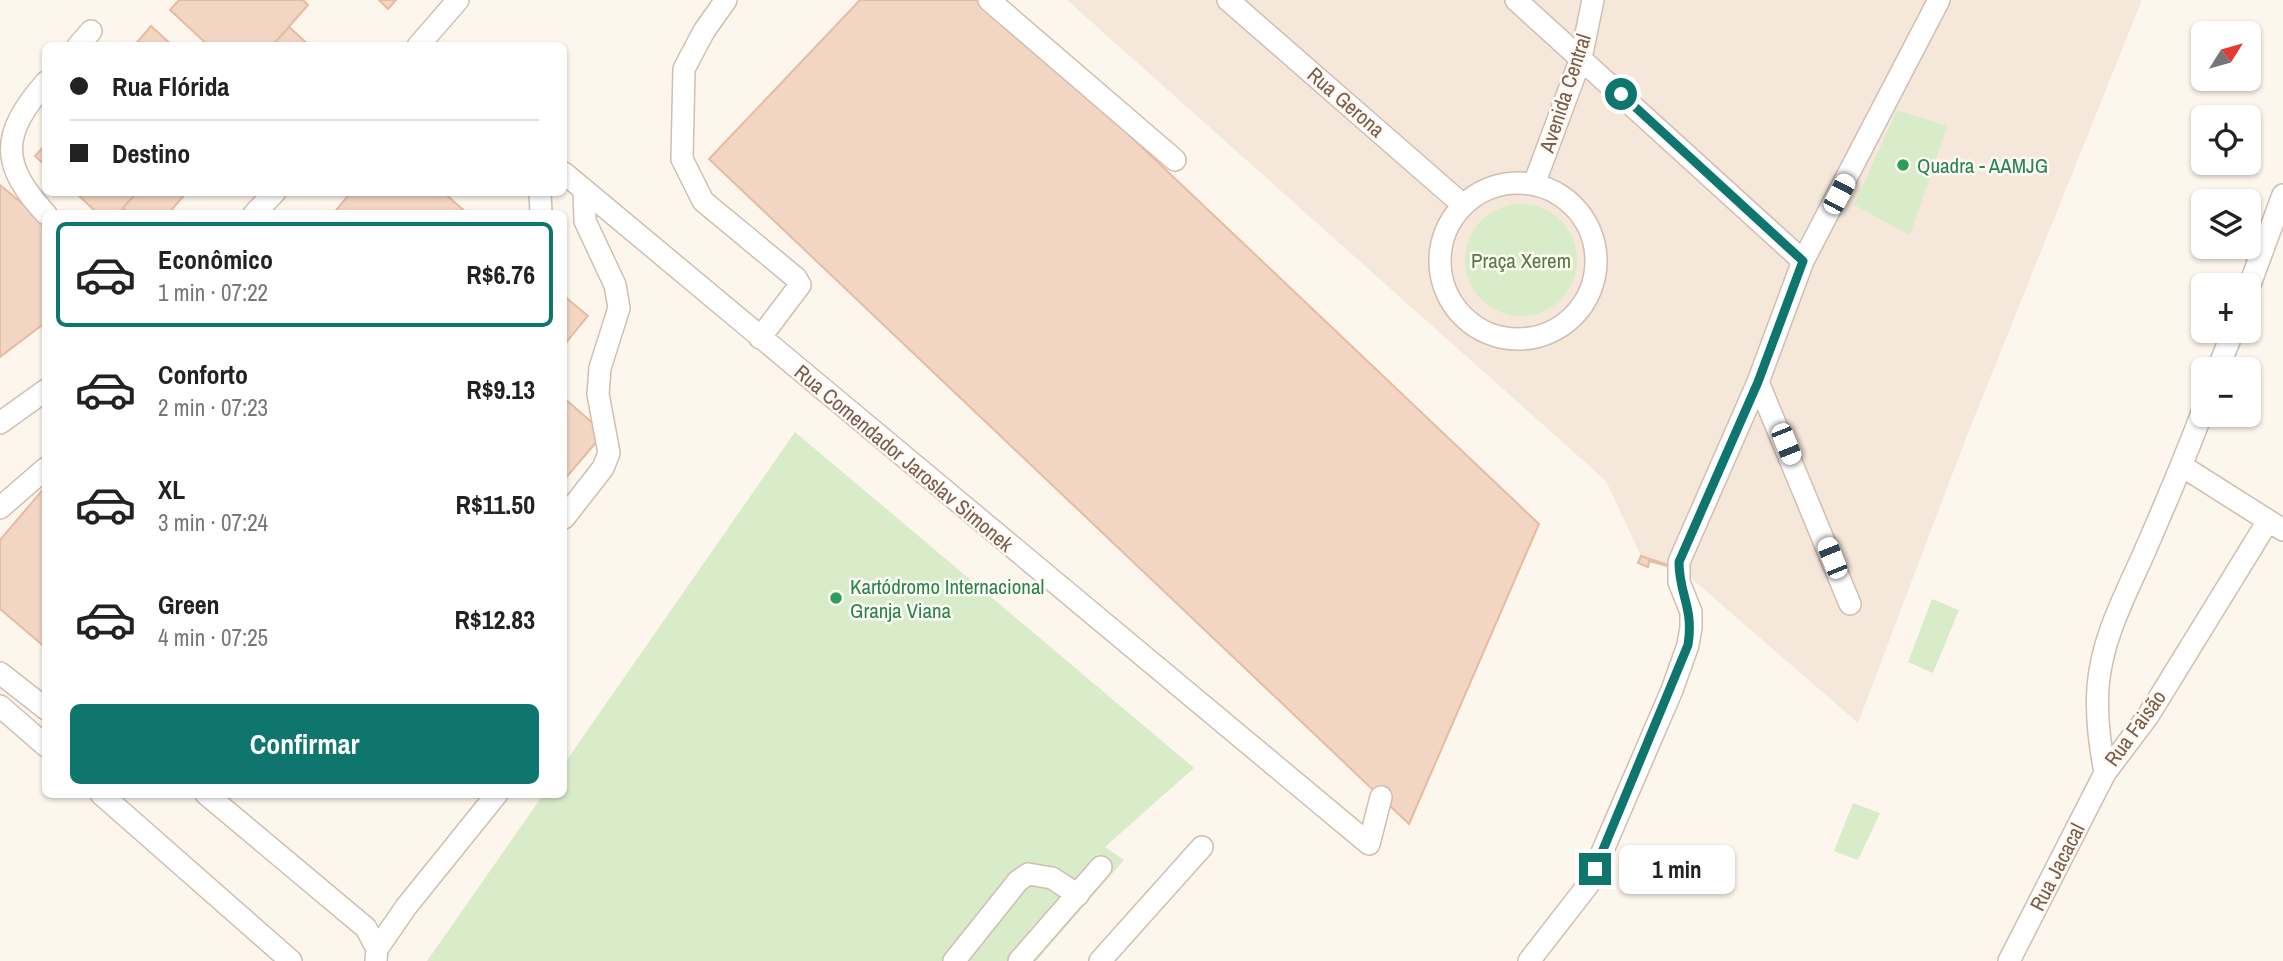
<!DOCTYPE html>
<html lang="pt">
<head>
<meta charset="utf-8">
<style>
  :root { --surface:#fff; --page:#f2f2f2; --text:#222; --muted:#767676; --line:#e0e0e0; --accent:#0f766e }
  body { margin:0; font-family:"Archivo Narrow",sans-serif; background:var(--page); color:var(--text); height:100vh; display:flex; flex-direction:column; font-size:26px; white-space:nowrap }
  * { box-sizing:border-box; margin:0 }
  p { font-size:23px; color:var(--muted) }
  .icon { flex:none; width:38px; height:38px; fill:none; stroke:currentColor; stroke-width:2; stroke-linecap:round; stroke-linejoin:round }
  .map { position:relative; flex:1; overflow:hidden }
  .side { position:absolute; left:42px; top:210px; width:525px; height:588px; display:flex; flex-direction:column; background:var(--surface); border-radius:10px; box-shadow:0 2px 5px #0004 }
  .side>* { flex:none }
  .hud { position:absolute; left:42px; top:42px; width:525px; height:154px; border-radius:10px; box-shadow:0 2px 5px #0004; display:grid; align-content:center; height:154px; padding:0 28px; background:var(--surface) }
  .needle { width:46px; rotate:53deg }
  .controls { position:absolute; left:2191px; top:21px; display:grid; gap:14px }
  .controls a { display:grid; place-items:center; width:70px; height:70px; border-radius:10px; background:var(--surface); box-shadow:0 2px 5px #0004; font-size:35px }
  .end { position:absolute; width:32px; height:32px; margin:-16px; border:9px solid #0f766e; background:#fff; box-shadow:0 0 0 4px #fff }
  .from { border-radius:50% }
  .bubble { position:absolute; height:49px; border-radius:10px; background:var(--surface); box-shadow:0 2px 5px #0004; font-size:23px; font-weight:700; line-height:49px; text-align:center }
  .car { position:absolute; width:21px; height:42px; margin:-21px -10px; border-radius:9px; box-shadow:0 0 5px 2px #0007; background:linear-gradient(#fff 24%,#345 0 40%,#fff 0 76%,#345 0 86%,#fff 0) }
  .hud b { display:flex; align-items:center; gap:24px; height:66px; font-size:26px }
  .hud b+b { border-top:2px solid var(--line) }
  .hud i { width:18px; height:18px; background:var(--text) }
  ul { padding:12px 0 0; list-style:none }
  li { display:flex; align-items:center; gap:21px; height:105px; margin:0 14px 10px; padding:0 14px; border:4px solid transparent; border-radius:10px }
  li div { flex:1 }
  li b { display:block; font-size:26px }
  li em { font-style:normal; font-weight:700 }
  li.selected { border-color:var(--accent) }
  li>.icon { width:63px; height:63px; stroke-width:1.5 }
  .action { display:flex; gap:14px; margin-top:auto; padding:14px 28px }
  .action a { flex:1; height:80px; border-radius:10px; background:var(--accent); color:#fff; font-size:28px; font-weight:700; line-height:80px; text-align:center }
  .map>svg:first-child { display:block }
  .residential { fill:#f5e8da }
  .green { fill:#d8ecc9 }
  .building { fill:#f3d5c3; stroke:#e6bba3; stroke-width:2 }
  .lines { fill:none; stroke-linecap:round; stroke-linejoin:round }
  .minor-casing { stroke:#d1beb0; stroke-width:24 }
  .minor { stroke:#fff; stroke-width:21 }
  .route { stroke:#0f766e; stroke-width:9 }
  .leisure-dot { fill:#2e9e5b; stroke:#fffaf3; stroke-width:2.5 }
  .labels { text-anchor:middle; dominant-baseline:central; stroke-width:5; stroke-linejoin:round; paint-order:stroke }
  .street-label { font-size:21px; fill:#7a5c4d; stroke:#fffaf3 }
  .leisure-label { font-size:21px; fill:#27864d; stroke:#fffaf3; text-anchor:start }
  .park-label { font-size:21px; fill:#537a41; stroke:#fffaf3 }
</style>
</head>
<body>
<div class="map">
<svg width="2283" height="961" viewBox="0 0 2283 961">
  <rect width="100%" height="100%" fill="#fdf6ec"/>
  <path class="residential" d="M 1067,0 L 2142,0 L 1966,438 L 1858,723 L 1684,572 L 1641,556 L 1606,481 Z"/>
  <path class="green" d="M 1897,110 L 1947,126 L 1910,235 L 1854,205 Z
    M1465 260a56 56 0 1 1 112 0a56 56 0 1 1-112 0Z
    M 795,432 L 1194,768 L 1105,847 L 1124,860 L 1036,961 L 427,961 L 543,795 L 564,794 L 564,764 Z
    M 1932,599 L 1959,610 L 1933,673 L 1908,662 Z
    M 1853,803 L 1880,813 L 1858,860 L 1834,851 Z"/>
  <path class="building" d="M 179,0 L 303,0 L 308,5 L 272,46 L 209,46 L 170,10 Z
    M 379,0 L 396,0 L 388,9 Z
    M 860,0 L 987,0 L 1539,524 L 1409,824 L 709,159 Z
    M 151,26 L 173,46 L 134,46 Z
    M 289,27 L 310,46 L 272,46 Z
    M 46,144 L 46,166 L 35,156 Z
    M 0,185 L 46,223 L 46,322 L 0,357 Z
    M 75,192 L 137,192 L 118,214 L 98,214 Z
    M 137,192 L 187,192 L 168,214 L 129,214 L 123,208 Z
    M 351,192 L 443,192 L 468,214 L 333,214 Z
    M 564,296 L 588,316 L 564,345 Z
    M 564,398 L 604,433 L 564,480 Z
    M 46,486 L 44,530 L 46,648 L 0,609 L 0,540 Z
    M 1641,556 L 1686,571 L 1649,561 L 1648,567 L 1638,563 Z"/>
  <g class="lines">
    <defs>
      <path id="minor" d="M 726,0 L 704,31 L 684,69 L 682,159 L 703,201 L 796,278 L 800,285 L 760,338
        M 989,0 L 1175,160
        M 1228,0 L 1463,205
        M 1516,0 L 1803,261
        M 78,46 L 91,31
        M 418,46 L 458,0
        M 46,82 C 0,135 0,164 46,214
        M 564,173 L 1369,844 L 1381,797
        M1440 261a78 78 0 1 1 156 0a78 78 0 1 1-156 0Z
        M 1534,184 L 1581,58 L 1593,0
        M 540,192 L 541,214
        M 254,214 L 275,192
        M 2249,287 L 2283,195
        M 2218,369 L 2233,331
        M 1758,382 L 1850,604
        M 0,423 L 46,390
        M 2182,466 L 2283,530
        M 0,508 L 46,468
        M 564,518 L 603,468 L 609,453 L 598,394 L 600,368 L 619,308 L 615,285 L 585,221 L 584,190
        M 0,673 L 46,709
        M 0,706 L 46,746
        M 2105,773 C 2100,745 2096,718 2098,688 C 2101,640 2125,596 2144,553 C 2165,505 2185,458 2203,410
        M 101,794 L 291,961
        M 206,794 L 366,928 L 377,949 L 376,961
        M 377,949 L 406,907 L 497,794
        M 954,961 L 1018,881 L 1028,874 L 1052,878 L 1078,895
        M 1019,961 L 1101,867
        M 1100,961 L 1202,847
        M 1529,961 L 1588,885 L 1672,690 L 1688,645 L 1691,627 L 1691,612 L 1679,582 L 1679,562 L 1758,382 L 1803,261 L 1939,0
        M 2009,961 L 2105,773 L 2148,716 L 2268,521"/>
    </defs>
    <use href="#minor" class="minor-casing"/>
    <use href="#minor" class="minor"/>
  </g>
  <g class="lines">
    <path class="route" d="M 1595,869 L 1688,645 C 1694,607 1679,595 1679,562 L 1758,382 L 1803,261 L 1621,94"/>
  </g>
  <g class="leisure-dot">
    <circle cx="1903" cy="165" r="7"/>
    <circle cx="836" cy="598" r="7"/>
  </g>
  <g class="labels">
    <g class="street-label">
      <text transform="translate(1565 93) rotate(-72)">Avenida Central</text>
      <text transform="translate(1346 102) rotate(41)">Rua Gerona</text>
      <text transform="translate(904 458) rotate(40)">Rua Comendador Jaroslav Simonek</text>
      <text transform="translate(2135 728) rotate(-54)">Rua Faisão</text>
      <text transform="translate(2057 867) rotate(-63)">Rua Jacacal</text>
    </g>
    <g class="leisure-label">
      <text x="1917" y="165">Quadra - AAMJG</text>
      <text x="850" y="586">Kartódromo Internacional<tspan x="850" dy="24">Granja Viana</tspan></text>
    </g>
    <g class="park-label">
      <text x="1521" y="260">Praça Xerem</text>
    </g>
  </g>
</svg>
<div class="controls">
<a><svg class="needle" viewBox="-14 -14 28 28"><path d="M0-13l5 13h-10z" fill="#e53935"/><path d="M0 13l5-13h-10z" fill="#767676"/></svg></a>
<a><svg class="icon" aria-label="locate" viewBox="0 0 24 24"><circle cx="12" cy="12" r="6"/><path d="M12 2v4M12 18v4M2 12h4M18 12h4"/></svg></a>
<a><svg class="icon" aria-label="layers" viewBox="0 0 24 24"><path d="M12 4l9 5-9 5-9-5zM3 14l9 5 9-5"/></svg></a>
<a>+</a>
<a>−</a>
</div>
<i class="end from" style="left:1621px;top:94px"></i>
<i class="end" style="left:1595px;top:869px"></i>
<div class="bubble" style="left:1619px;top:845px;width:116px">1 min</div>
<i class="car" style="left:1839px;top:194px;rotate:28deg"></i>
<i class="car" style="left:1786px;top:444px;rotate:158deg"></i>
<i class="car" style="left:1832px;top:558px;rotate:338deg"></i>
<div class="hud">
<b><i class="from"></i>Rua Flórida</b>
<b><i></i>Destino</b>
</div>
<section class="side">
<ul>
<li class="selected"><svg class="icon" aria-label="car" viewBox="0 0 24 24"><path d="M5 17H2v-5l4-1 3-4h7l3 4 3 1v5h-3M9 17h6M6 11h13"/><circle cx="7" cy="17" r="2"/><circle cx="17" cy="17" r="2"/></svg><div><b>Econômico</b><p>1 min · 07:22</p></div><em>R$6.76</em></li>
<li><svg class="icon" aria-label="car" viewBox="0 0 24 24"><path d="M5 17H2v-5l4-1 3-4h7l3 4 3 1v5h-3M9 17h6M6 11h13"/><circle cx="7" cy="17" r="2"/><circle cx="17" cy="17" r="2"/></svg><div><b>Conforto</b><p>2 min · 07:23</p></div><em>R$9.13</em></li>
<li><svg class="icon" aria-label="car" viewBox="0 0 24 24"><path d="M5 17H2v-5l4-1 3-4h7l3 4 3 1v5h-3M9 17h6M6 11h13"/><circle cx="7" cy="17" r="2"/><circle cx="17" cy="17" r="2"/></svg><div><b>XL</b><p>3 min · 07:24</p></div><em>R$11.50</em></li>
<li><svg class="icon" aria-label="car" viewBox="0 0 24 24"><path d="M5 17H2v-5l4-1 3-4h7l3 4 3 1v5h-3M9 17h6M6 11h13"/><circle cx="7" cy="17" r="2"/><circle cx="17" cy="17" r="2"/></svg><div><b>Green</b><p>4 min · 07:25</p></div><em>R$12.83</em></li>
</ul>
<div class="action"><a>Confirmar</a></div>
</section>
</div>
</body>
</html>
